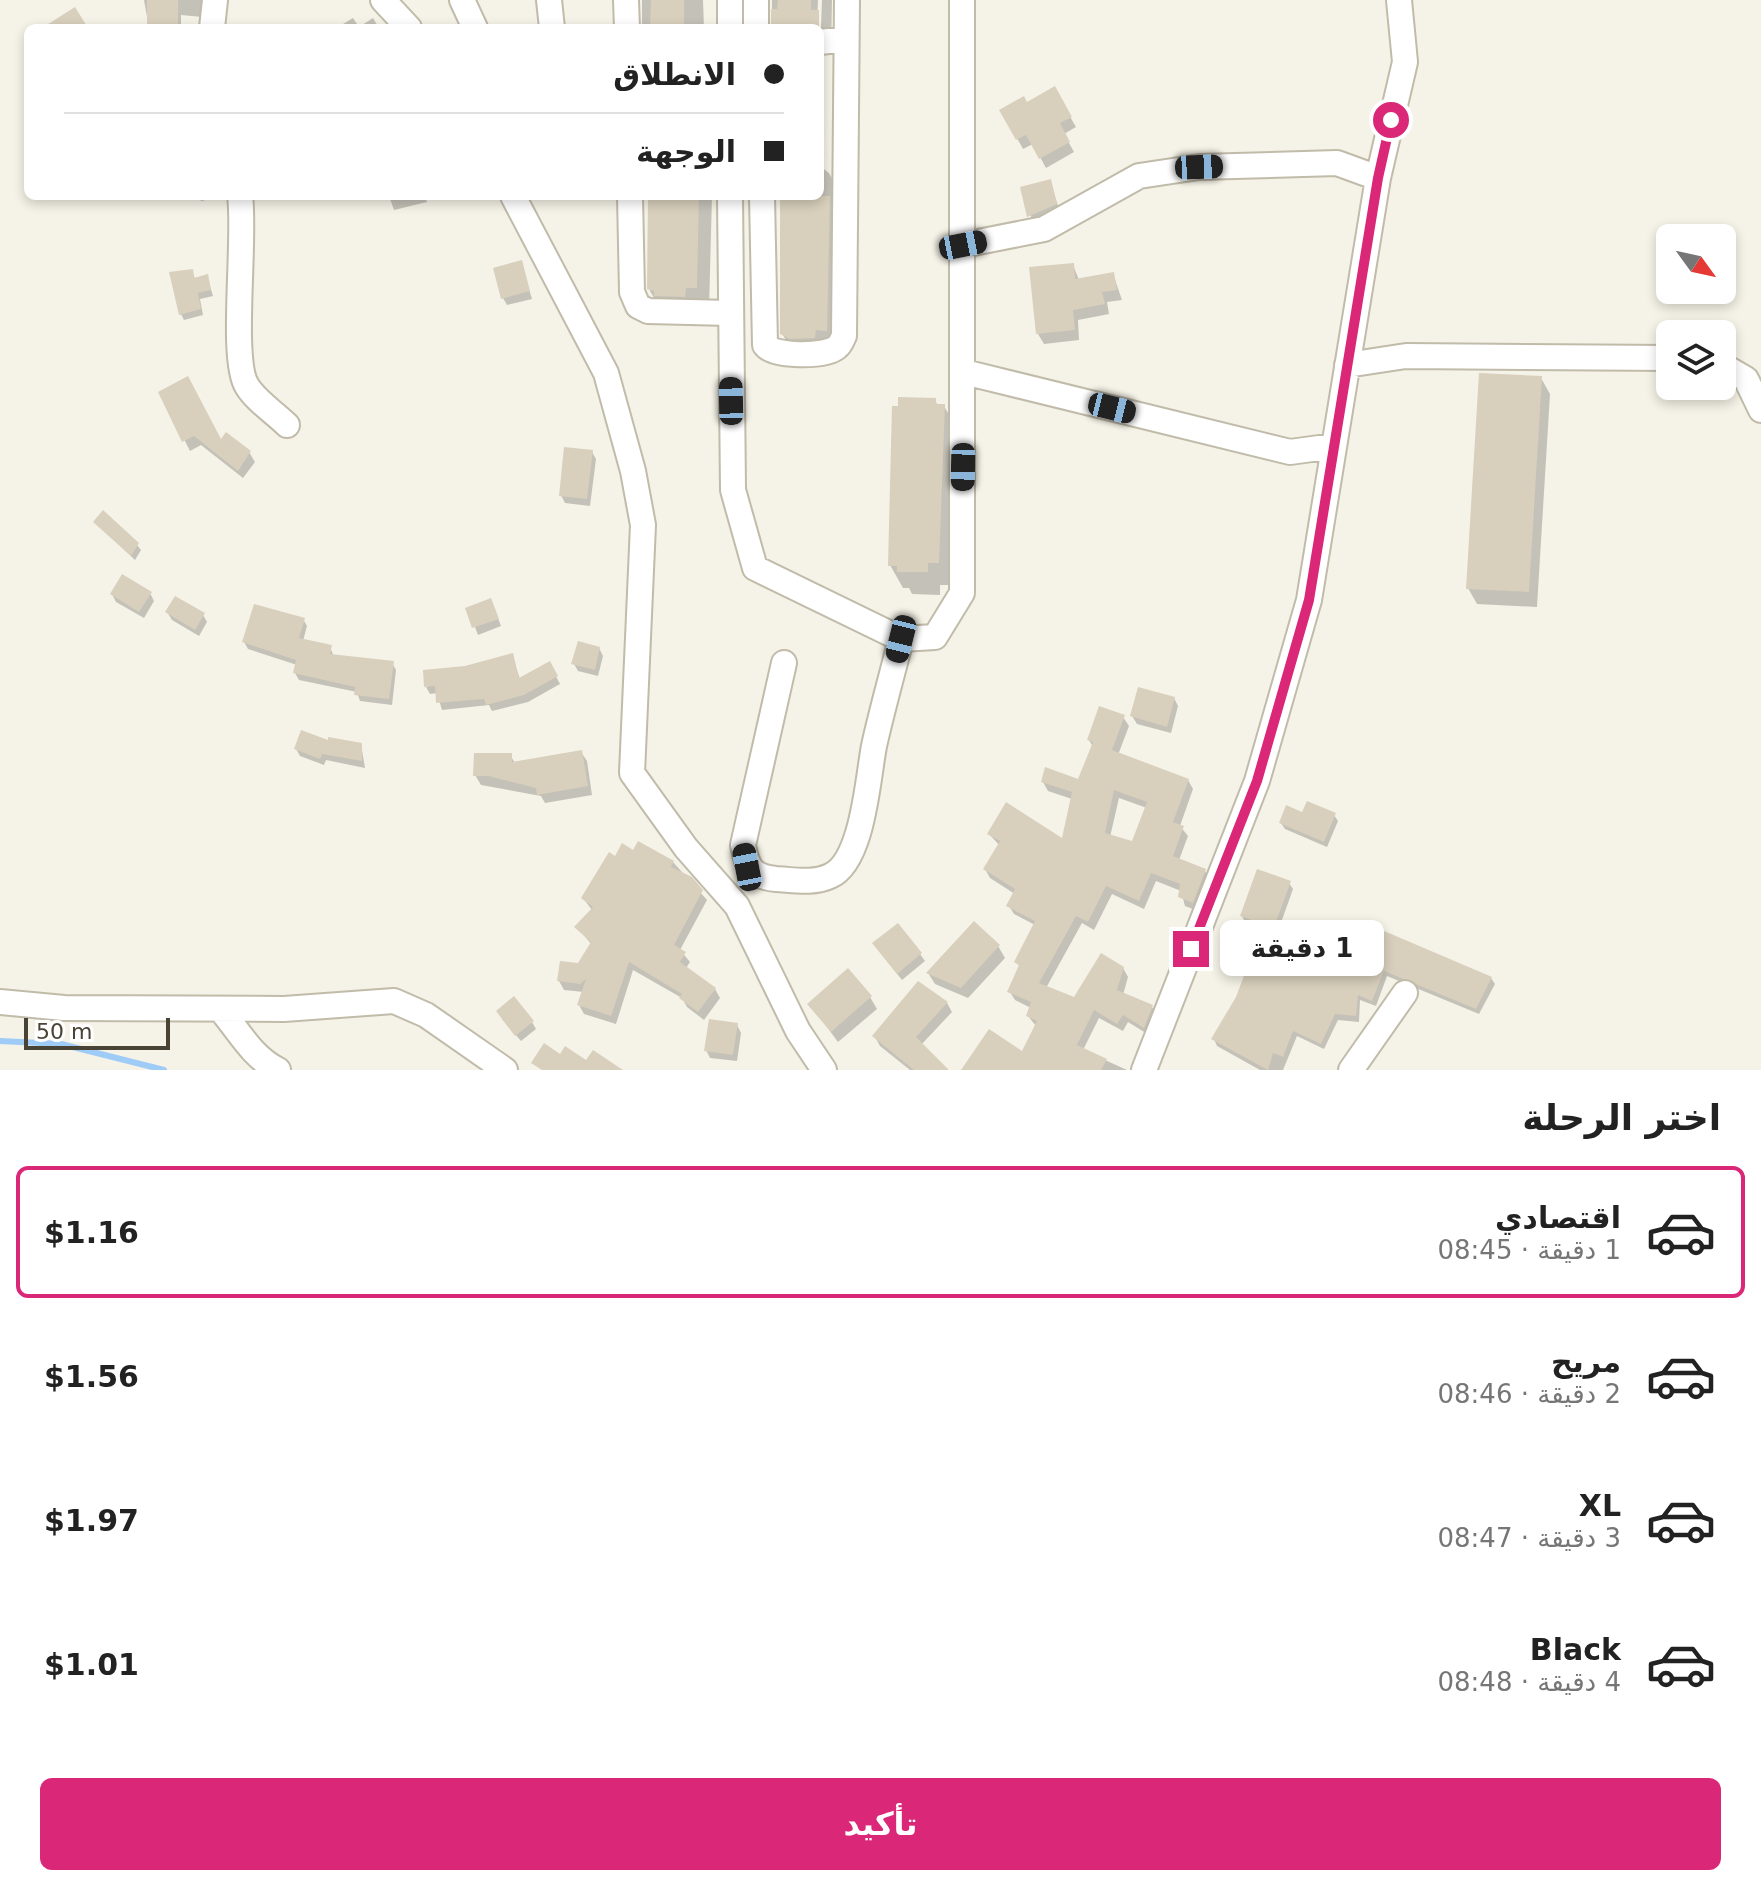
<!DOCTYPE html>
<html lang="ar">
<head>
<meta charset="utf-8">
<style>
  :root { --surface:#fff; --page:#f2f2f2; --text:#222; --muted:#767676; --line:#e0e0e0; --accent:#db2777 }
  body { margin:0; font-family:"DejaVu Sans",Cairo,sans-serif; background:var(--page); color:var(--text); direction:rtl; height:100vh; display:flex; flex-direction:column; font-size:30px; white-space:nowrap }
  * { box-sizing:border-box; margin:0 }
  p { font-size:26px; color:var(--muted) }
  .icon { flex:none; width:44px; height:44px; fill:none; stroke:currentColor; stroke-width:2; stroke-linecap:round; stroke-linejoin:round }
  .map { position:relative; height:1070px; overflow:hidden; direction:ltr }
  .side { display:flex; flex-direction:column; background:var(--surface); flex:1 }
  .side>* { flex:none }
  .hud { position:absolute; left:24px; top:24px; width:800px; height:176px; border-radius:12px; box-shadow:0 4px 12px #0003; direction:rtl; display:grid; align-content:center; height:176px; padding:0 40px; background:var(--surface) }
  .needle { width:52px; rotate:123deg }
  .controls { position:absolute; left:1656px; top:224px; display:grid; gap:16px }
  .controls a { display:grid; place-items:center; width:80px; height:80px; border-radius:12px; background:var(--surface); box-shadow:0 4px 12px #0003; font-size:40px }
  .scale { position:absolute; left:24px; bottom:20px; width:146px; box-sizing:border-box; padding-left:8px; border:4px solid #494335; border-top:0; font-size:22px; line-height:28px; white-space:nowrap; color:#494335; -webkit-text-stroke:6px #fff; paint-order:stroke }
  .end { position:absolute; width:36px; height:36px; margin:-18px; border:10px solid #db2777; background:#fff; box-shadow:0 0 0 4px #fff }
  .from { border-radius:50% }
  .bubble { position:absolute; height:56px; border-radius:12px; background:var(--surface); box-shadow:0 4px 12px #0003; font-size:26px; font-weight:700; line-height:56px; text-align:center; direction:rtl }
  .car { position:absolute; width:24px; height:48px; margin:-24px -12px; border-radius:10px; box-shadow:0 0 6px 2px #0007; background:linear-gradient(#222 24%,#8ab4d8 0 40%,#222 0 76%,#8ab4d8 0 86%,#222 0) }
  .hud b { display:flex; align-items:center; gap:28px; height:76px; font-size:30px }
  .hud b+b { border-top:2px solid var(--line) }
  .hud i { width:20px; height:20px; background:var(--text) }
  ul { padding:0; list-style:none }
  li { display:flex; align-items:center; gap:24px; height:132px; margin:0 16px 12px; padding:0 24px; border:4px solid transparent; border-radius:12px }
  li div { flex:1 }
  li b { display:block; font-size:30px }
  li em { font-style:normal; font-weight:700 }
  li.on { border-color:var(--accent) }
  li>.icon { width:72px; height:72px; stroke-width:1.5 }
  h2 { padding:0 40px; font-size:36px; line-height:96px }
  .action { display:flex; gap:16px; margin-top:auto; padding:16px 40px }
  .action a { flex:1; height:92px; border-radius:12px; background:var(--accent); color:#fff; font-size:32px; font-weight:700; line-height:92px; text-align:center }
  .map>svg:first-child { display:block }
  .shadow { fill:#0003; fill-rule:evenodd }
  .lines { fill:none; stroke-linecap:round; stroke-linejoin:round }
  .stream { stroke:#9fcbf7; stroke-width:6 }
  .building { fill:#d8cfbc; fill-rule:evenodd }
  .minor-casing { stroke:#c1bba9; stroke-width:28 }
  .minor { stroke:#fff; stroke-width:24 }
  .route { stroke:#db2777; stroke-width:10 }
</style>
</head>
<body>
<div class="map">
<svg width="1761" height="1070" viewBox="0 0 1761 1070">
  <rect width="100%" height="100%" fill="#f5f2e7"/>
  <path class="shadow" d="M 144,0 L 206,0 L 202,17 L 181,15 L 181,28 L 149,28 Z
    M 642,0 L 703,0 L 704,28 L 642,28 Z
    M 772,0 L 818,0 L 817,28 L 772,28 Z
    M 822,0 L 832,0 L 831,50 L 820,54 Z
    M 353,18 L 359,27 L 373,18 L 379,28 L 345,28 L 343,24 Z
    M 1054,89 L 1076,127 L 1064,134 L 1074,152 L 1046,168 L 1033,144 L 1023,149 L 1002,111 L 1026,105 Z
    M 820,166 L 829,173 L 842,196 L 839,353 L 795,357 L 782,333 L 782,196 L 820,196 Z
    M 1050,181 L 1060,212 L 1033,223 L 1022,188 Z
    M 198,196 L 215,196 L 216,198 L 201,201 Z
    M 389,196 L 425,196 L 427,202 L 394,210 Z
    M 650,196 L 712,196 L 709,310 L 663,313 L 650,291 Z
    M 521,262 L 532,299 L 507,305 L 503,298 Z
    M 1073,265 L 1079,280 L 1113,274 L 1122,300 L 1107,302 L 1109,314 L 1078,320 L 1079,340 L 1044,344 L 1038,334 Z
    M 192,271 L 195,279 L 207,276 L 213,296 L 200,299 L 203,315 L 184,320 L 181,314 Z
    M 1541,378 L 1550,394 L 1537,607 L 1477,604 L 1468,588 Z
    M 161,393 L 221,442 L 249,452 L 255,462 L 243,478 L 201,445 L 190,451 Z
    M 935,400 L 938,406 L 944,406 L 957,429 L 951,585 L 940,585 L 940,595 L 912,594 L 909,588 L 903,588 L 890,565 Z
    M 592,452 L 596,459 L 590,506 L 565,503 L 561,495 Z
    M 95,522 L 137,545 L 141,550 L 135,560 Z
    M 150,593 L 154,601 L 144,618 L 116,602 L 112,594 Z
    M 494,608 L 501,626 L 478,635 L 468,609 Z
    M 167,612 L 203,615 L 207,622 L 199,636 L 172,620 Z
    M 303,619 L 307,626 L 303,641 L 330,647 L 334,657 L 392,663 L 396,670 L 392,705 L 360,701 L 357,692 L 299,680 L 295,673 L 297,665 L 248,649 L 244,642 Z
    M 599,648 L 603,656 L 598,676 L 578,671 L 574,664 Z
    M 512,656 L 520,679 L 549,663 L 560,684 L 528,702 L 492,711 L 489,705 L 442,710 L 437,693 L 430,694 L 426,687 L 465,668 Z
    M 1174,698 L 1178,706 L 1171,733 L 1137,724 L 1132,716 Z
    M 1123,717 L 1129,726 L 1118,755 L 1188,780 L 1193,789 L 1180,826 L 1188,836 L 1179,860 L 1205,871 L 1210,880 L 1198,911 L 1185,906 L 1181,891 L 1156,881 L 1144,909 L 1112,894 L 1094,930 L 1082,923 L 1046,988 L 1075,1000 L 1123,968 L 1128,977 L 1123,995 L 1152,1007 L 1157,1016 L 1149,1035 L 1128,1022 L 1123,1031 L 1099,1018 L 1083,1050 L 1127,1070 L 963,1070 L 1023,1054 L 1036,1026 L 1028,1016 L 1031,1008 L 1015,1000 L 1010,992 L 1020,968 L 1017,962 L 1035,925 L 1014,914 L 1009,906 L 1015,894 L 990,878 L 985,869 L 1000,846 L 989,834 L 1063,841 L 1072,799 L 1048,791 L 1043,782 L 1079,781 L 1093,747 L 1089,740 ZM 1119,798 L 1147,808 L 1133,844 L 1110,837 Z
    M 329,742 L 361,744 L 365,768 L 326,760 L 324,765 L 300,756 L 296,749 Z
    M 581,752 L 587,761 L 592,795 L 545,803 L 541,796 L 481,785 L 475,775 L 510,755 L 515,763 Z
    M 1334,815 L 1338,821 L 1327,847 L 1285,829 L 1281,823 Z
    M 634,853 L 673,862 L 707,900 L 680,950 L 690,962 L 686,968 L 715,989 L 720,998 L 704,1020 L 687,1007 L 682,998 L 633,970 L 616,1024 L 584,1014 L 579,1005 L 584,992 L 564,990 L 559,981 L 579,966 L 592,945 L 577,927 L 592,910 L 583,898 L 615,858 Z
    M 1289,883 L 1293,889 L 1277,934 L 1288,944 L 1283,958 L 1351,971 L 1371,928 L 1491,978 L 1495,984 L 1479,1014 L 1387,976 L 1376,1006 L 1360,1000 L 1359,1022 L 1338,1020 L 1324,1049 L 1297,1036 L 1283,1070 L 1260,1070 L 1217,1046 L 1214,1039 L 1238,998 L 1258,926 L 1245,922 L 1242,916 Z
    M 998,946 L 1005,958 L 968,998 L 935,984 L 928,973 Z
    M 879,951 L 920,954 L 925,961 L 902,980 Z
    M 870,997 L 877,1009 L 838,1042 L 810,1004 Z
    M 947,1003 L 952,1012 L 921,1045 L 946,1070 L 910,1070 L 880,1046 L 875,1037 Z
    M 502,1019 L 532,1022 L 536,1029 L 521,1041 Z
    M 737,1025 L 741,1033 L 737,1061 L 710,1058 L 706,1050 Z"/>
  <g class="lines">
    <path class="stream" d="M 0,1041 L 61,1044 L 164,1070"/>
  </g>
  <path class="building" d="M 147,0 L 178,0 L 178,28 L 147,28 Z
    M 651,0 L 684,0 L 684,28 L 650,28 Z
    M 778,0 L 811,0 L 811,10 L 819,10 L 819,27 L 771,28 L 771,9 L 777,9 Z
    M 75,7 L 88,28 L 42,28 Z
    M 1055,86 L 1072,117 L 1060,123 L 1070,142 L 1039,159 L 1026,135 L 1016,140 L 999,110 L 1024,96 L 1027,102 Z
    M 1051,179 L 1057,204 L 1027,217 L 1020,187 Z
    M 648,196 L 699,196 L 697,288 L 686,288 L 685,297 L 654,296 L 654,291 L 647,289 Z
    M 780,196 L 830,196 L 827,331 L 816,330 L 815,338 L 790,339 L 780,334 Z
    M 522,260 L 530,291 L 501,299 L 493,268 Z
    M 1074,263 L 1075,279 L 1114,272 L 1117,290 L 1102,292 L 1105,304 L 1073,310 L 1075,330 L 1036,334 L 1029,267 Z
    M 193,269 L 194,278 L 208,274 L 211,290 L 198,293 L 201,309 L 179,315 L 169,272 Z
    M 1479,373 L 1542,376 L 1529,592 L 1466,589 Z
    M 188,376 L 221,439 L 226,432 L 251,451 L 238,471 L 194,436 L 182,442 L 158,392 Z
    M 898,397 L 936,398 L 936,404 L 945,404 L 939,563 L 928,563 L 928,572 L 897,572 L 897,566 L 888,566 L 892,406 L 898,406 Z
    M 564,447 L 593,450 L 587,499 L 559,496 Z
    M 103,510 L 139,543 L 131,556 L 93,522 Z
    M 122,574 L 152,592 L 139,612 L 110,594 Z
    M 175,596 L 205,613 L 195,630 L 165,612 Z
    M 491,598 L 499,619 L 472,628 L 465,608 Z
    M 254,604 L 305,618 L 299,638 L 332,645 L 330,654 L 394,661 L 389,699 L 354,695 L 355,687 L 293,673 L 296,660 L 242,642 Z
    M 578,641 L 600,647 L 595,670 L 571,664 Z
    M 513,653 L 519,678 L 550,661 L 558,676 L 524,695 L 486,705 L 484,699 L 436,703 L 435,686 L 424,687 L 423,670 L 465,666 Z
    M 1138,687 L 1175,697 L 1167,727 L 1130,716 Z
    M 1099,706 L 1125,715 L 1112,750 L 1189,779 L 1173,822 L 1184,826 L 1173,856 L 1206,869 L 1193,903 L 1178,897 L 1180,884 L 1151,873 L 1139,901 L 1106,886 L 1088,922 L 1076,916 L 1039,983 L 1074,997 L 1101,953 L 1124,967 L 1117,990 L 1153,1005 L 1144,1028 L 1123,1015 L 1117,1024 L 1094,1010 L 1077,1045 L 1107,1059 L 1101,1070 L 961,1070 L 989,1029 L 1022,1051 L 1037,1021 L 1026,1016 L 1031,1002 L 1007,992 L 1019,965 L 1014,962 L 1035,921 L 1006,906 L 1015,889 L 983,869 L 1000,841 L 987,834 L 1006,802 L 1062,838 L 1072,792 L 1041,782 L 1045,767 L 1078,779 L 1093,742 L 1087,740 ZM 1114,790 L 1147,802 L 1132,841 L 1105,833 Z
    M 301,730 L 328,740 L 328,737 L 362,743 L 362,761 L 322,754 L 320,759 L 294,749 Z
    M 582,750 L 588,786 L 537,795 L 536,788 L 488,776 L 473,776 L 474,753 L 512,753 L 512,762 Z
    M 1307,801 L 1336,813 L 1324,842 L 1279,823 L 1286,805 L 1302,812 Z
    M 638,841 L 674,861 L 671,867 L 692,877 L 703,890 L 674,945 L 686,952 L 680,962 L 716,988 L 698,1012 L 679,998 L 682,994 L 629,962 L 611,1016 L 577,1005 L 586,979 L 580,984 L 557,981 L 560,961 L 578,963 L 591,942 L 574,927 L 593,907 L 581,898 L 609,852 L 615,856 L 622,843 L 633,850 Z
    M 1257,869 L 1291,881 L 1273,930 L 1286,936 L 1279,955 L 1350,968 L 1370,925 L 1492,977 L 1476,1009 L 1384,971 L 1372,1001 L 1358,995 L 1356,1016 L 1335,1014 L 1321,1044 L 1293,1031 L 1283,1057 L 1273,1053 L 1268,1070 L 1211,1039 L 1236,997 L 1248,965 L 1243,964 L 1257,922 L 1240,916 Z
    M 974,921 L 1000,945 L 961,988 L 926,973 Z
    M 898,923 L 922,953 L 897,974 L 872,943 Z
    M 848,968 L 872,996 L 831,1032 L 807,1004 Z
    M 918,981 L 948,1002 L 916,1037 L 949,1070 L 914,1070 L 872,1036 Z
    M 514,996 L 534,1021 L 515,1036 L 496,1011 Z
    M 709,1019 L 738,1023 L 733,1055 L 704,1051 Z
    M 544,1043 L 560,1054 L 565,1046 L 586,1060 L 593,1050 L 623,1070 L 542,1070 L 531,1063 Z"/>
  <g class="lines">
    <defs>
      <path id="minor" d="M 383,0 L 409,28
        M 462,0 L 475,28
        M 549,0 L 552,28
        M 626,0 L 627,28
        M 730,0 L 730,28
        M 212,28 L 215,0
        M 756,28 L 756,0
        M 820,42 L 846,39
        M 240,196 C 246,238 230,360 247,386 C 256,401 275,413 287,425
        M 513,196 L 606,373 L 633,471 L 643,525 L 632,773 L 686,848 L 737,906 L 798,1031 L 824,1070
        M 630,196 L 632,292 L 638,306 L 648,311 L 730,313
        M 730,196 L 733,490 L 755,568 L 901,639 L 935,637 L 962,593 L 962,0
        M 762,196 L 765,345 C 773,357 826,357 837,347 C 841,344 842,339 844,336 L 847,0
        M 963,245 L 1044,229 L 1139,176 L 1199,167 L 1337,163 L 1378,178
        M 1347,365 L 1406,356 L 1670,358
        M 1722,365 L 1746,379 L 1761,410
        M 964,372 L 1290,452 L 1334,446
        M 784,663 L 743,845 C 747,867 752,877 776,879 C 794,880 813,884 830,876 C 863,862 868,777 874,746 C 882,710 892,675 901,639
        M 0,1002 L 64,1008 L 284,1009 L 394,1001 L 426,1015 L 505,1070
        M 220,1009 C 239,1031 251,1056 278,1070
        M 1144,1070 L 1257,781 L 1309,600 L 1378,178 L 1405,62 L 1399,0
        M 1351,1070 L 1405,993"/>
    </defs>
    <use href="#minor" class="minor-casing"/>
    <use href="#minor" class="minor"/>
  </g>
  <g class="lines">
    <path class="route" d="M 1191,949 L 1257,781 L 1309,600 L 1378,178 L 1391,120"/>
  </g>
</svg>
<div class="controls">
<a><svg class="needle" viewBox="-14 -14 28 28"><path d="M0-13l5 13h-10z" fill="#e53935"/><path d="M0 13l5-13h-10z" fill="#767676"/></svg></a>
<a><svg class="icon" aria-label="layers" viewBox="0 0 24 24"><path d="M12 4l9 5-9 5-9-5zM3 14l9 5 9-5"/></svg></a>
</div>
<div class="scale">50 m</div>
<i class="end from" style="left:1391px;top:120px"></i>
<i class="end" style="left:1191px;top:949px"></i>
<div class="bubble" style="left:1220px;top:920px;width:164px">1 دقيقة</div>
<i class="car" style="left:1199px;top:167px;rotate:88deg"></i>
<i class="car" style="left:963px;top:245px;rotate:79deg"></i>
<i class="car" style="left:731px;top:401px;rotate:359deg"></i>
<i class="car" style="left:1112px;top:408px;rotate:104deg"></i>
<i class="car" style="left:963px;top:467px;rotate:181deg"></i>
<i class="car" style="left:901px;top:639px;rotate:194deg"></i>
<i class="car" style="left:747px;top:867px;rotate:349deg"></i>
<div class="hud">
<b><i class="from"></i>الانطلاق</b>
<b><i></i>الوجهة</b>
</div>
</div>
<section class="side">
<h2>اختر الرحلة</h2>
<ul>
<li class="on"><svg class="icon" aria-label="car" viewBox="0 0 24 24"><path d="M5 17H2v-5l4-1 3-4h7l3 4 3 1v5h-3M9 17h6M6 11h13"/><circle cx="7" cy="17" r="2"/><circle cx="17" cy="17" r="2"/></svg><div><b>اقتصادي</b><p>1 دقيقة · 08:45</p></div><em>$1.16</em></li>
<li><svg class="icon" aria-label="car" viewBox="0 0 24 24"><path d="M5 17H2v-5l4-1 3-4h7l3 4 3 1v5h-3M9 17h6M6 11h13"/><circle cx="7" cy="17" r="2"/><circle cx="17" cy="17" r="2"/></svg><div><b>مريح</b><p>2 دقيقة · 08:46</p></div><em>$1.56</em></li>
<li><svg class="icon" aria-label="car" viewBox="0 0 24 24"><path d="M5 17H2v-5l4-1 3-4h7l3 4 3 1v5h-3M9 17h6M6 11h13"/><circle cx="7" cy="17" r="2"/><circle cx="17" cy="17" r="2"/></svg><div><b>XL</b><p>3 دقيقة · 08:47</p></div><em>$1.97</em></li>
<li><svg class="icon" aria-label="car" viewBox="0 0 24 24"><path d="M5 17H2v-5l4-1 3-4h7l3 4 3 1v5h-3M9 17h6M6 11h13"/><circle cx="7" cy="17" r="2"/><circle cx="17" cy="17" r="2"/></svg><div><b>Black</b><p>4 دقيقة · 08:48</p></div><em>$1.01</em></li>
</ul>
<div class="action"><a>تأكيد</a></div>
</section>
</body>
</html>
